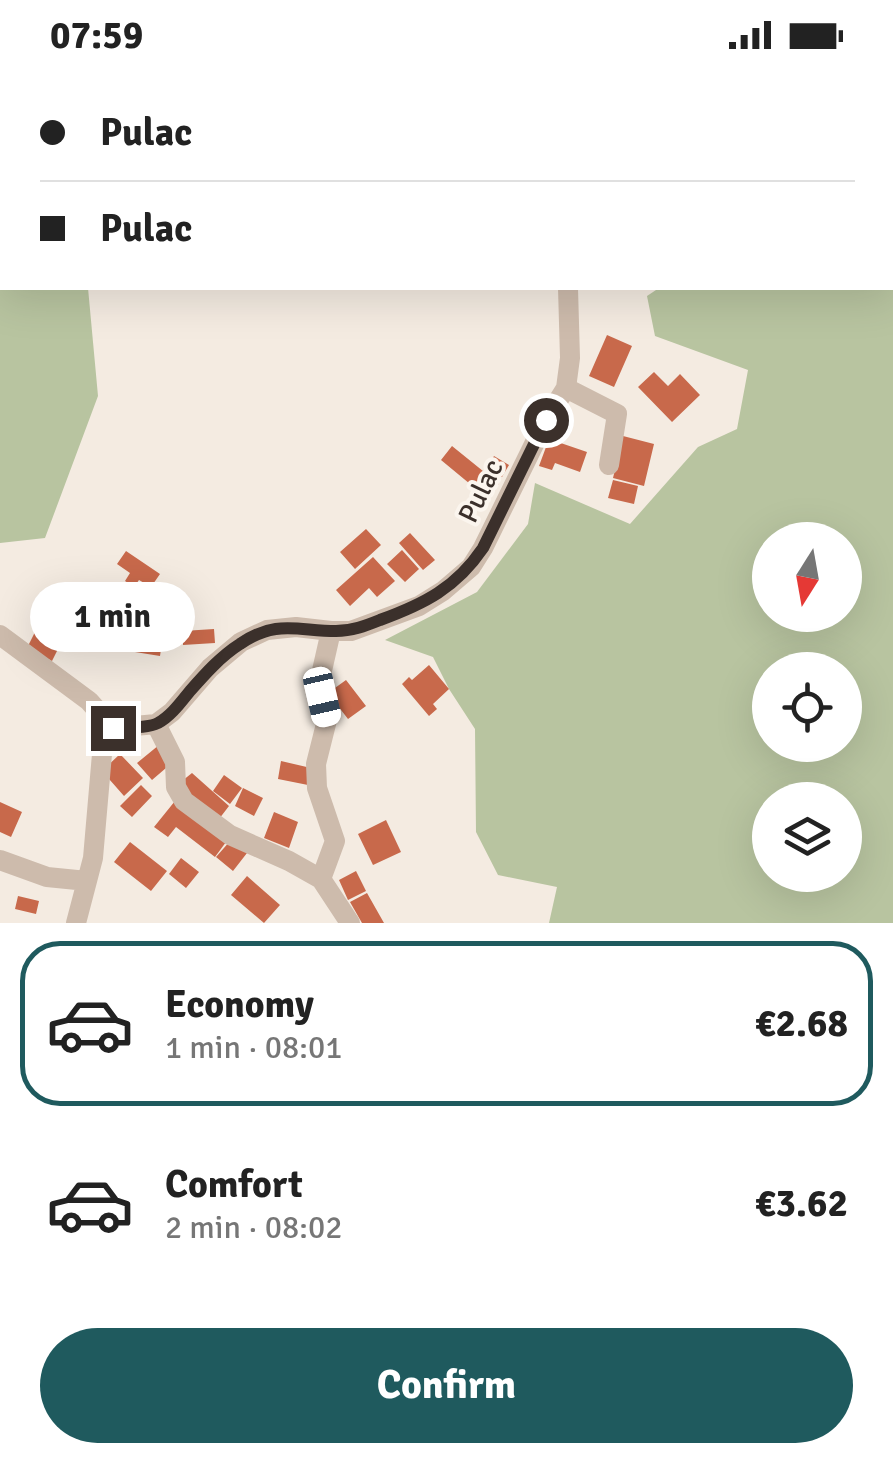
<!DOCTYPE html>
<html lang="en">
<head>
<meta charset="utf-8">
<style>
  :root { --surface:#fff; --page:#f2f2f2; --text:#222; --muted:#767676; --line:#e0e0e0; --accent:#1f5a5e }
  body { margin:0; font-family:Signika,sans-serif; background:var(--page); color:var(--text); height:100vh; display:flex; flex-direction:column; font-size:38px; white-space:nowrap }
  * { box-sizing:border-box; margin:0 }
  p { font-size:32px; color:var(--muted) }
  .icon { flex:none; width:55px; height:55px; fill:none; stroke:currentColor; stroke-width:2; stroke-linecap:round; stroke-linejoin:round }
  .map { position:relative; height:853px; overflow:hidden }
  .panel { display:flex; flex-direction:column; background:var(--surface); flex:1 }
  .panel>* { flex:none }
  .top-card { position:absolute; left:0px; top:0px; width:895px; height:220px; box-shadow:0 10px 40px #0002; display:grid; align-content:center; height:220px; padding:0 40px; background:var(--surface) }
  .needle { width:65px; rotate:191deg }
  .controls { position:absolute; left:752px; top:452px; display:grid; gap:20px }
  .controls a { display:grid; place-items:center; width:110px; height:110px; border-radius:50%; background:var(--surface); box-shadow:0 10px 40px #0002; font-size:50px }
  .end { position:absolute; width:45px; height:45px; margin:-22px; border:12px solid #3b302b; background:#fff; box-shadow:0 0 0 5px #fff }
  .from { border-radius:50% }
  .bubble { position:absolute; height:70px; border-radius:35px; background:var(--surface); box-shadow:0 10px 40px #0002; font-size:32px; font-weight:700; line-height:70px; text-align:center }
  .car { position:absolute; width:30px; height:60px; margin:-30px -15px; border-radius:12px; box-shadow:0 0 8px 2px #0007; background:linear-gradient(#fff 24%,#345 0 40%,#fff 0 76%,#345 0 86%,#fff 0) }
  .top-card b { display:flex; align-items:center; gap:35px; height:95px; font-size:38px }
  .top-card b+b { border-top:2px solid var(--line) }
  .top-card i { width:25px; height:25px; background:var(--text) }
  ul { padding:18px 0 0; list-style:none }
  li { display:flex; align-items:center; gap:30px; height:165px; margin:0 20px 15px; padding:0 20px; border:5px solid transparent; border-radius:40px }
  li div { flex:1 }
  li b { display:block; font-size:38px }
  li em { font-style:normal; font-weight:700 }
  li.current { border-color:var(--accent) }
  li>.icon { width:90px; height:90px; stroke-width:1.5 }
  .action { display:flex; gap:20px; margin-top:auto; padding:20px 40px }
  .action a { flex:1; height:115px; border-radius:60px; background:var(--accent); color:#fff; font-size:40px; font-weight:700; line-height:115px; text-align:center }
  .status { display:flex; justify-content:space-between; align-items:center; height:70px; padding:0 50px; background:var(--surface); direction:ltr }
  .status svg { height:28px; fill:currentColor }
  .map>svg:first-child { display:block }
  .green { fill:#b8c4a0; fill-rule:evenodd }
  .building { fill:#c8694b }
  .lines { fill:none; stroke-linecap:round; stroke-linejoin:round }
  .minor { stroke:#cdbbac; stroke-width:20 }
  .route { stroke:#3b302b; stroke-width:12 }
  .labels { text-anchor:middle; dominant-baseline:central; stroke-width:8; stroke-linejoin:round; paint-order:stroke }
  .street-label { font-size:28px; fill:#3b302b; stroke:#fbf5ee }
</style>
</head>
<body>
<div class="status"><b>07:59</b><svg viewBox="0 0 49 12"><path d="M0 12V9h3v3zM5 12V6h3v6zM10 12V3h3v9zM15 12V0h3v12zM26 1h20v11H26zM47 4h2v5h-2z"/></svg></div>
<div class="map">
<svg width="893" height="853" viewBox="0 0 893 853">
  <rect width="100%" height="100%" fill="#f4ebe1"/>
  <path class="green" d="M 893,67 L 893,853 L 549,853 L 557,817 L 498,805 L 476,762 L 475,659 L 449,619 L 433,587 L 385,570 L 477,522 L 528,454 L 535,413 L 630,454 L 698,377 L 737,359 L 748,300 L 655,266 L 647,226 L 659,218 L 892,218 ZM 845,470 L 845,545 L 770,545 L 770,470 ZM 770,600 L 845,600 L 845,675 L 770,675 ZM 770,730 L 845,730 L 845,805 L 770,805 Z
    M 0,97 L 2,98 L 2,218 L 88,218 L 98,326 L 45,468 L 0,473 Z"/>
  <path class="building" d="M 607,265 L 632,276 L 614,317 L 589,306 Z
    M 654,302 L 668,316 L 680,304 L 700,325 L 672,352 L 638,317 Z
    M 623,366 L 654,374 L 644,416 L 613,408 Z
    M 549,369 L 587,382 L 580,402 L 555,393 L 552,400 L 539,396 Z
    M 452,376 L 499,414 L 487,428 L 441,390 Z
    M 494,386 L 509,395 L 502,407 L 487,398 Z
    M 613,410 L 638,416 L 634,434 L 608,428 Z
    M 366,459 L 381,475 L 355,499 L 340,482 Z
    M 410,463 L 435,490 L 423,500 L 399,473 Z
    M 402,480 L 419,499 L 405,512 L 387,494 Z
    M 126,481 L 160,504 L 151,517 L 139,510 L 134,517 L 125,511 L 130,503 L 117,494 Z
    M 373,487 L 395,511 L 377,527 L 369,518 L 350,536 L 336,520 Z
    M 40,552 L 65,565 L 52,591 L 27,578 Z
    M 139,557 L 164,560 L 160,586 L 135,582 Z
    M 214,559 L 215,573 L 183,575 L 183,561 Z
    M 429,595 L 449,619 L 433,634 L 437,639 L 429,646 L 402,614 L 409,607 L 412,610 Z
    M 346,610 L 366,636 L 348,649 L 328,623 Z
    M 159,675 L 173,692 L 152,710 L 137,693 Z
    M 120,684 L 143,708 L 124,726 L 102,701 Z
    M 281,691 L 311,698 L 308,715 L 278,709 Z
    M 192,703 L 229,736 L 219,749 L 188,723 L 182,711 Z
    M 224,705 L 242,718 L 230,734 L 213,721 Z
    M 141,715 L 152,726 L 132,747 L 120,736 Z
    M 243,718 L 263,728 L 254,746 L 235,736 Z
    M 175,731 L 226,772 L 215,787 L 176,757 L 168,767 L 154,757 Z
    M 0,732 L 22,742 L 11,767 L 0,762 Z
    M 274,742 L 298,752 L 289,778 L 264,768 Z
    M 386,750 L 401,782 L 373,795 L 358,764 Z
    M 231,770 L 247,783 L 233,801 L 216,787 Z
    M 130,772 L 167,801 L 151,821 L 114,792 Z
    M 181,788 L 199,802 L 186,818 L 169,804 Z
    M 356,801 L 366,821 L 348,830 L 339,810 Z
    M 247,806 L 280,835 L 264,853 L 231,825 Z
    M 367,823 L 384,853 L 362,853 L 350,832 Z
    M 18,826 L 39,831 L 36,844 L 15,839 Z"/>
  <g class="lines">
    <path class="minor" d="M 537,0 L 537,2
      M 609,0 L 611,2
      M 736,0 L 737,2
      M 566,318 L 617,344 L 609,395
      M 331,561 L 321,605 L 321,627 L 327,650 L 316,694 L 317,718 L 335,771 L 321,809 L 350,853
      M 0,565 L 89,631 L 113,658
      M 156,654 L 175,692 L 176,717 L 184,731 L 230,765 L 289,791 L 321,809
      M 113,658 L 156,654 L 172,642 L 210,598 L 241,572 L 267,560 L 296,557 L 331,561 L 351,561 L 419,536 L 443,521 L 471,497 L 483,478 L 546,350 L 566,318 L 570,288 L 568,218
      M 0,790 L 47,807 L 87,811
      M 76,853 L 93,788 L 102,684 L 113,658"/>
  </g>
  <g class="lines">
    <path class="route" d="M 113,658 C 126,657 146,659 158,653 C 171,646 181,632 190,621 C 205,604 221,586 240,574 C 276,549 298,561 336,561 C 352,561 365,556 380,550 C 424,534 456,518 483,478 L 546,350"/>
  </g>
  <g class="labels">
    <g class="street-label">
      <text transform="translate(481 421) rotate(-64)">Pulac</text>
    </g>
  </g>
</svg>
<div class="controls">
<a><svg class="needle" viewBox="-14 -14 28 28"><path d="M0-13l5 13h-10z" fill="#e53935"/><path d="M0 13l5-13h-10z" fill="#767676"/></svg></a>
<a><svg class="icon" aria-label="locate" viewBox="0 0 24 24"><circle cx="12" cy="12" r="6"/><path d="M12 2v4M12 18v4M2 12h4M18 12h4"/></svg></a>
<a><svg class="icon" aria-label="layers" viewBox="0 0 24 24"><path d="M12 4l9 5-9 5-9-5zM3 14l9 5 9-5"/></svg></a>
</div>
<i class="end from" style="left:546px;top:350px"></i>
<i class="end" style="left:113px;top:658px"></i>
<div class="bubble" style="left:30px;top:512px;width:165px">1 min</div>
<i class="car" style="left:322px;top:627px;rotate:167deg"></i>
<div class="top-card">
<b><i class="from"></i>Pulac</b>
<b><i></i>Pulac</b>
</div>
</div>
<section class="panel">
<ul>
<li class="current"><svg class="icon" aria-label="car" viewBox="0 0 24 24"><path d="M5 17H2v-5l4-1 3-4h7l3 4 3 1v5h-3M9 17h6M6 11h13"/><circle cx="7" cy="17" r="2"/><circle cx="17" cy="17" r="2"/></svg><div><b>Economy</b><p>1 min · 08:01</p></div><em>€2.68</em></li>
<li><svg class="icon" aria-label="car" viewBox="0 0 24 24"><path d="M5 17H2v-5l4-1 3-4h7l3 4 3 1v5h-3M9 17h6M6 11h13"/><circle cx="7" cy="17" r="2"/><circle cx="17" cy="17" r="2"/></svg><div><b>Comfort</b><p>2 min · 08:02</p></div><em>€3.62</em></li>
</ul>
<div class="action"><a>Confirm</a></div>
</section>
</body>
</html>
